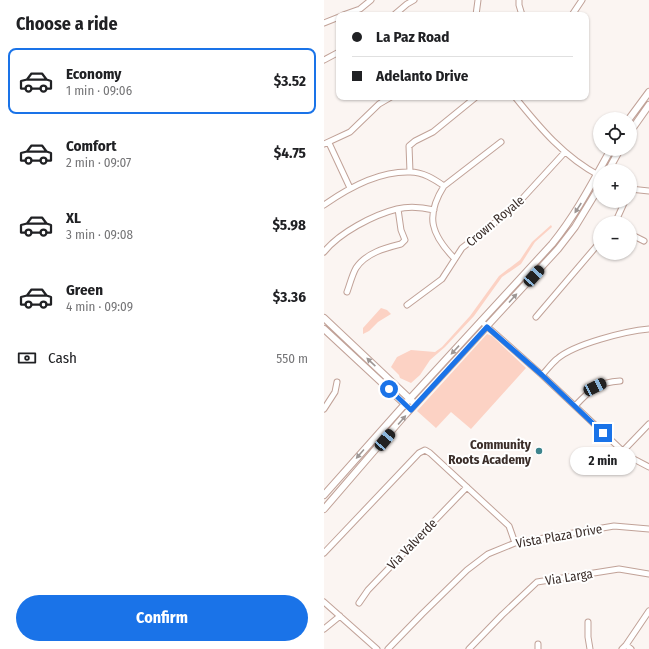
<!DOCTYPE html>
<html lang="en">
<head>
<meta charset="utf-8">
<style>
  :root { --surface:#fff; --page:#f6f6f6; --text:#202124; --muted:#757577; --line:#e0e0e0; --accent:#1a73e8 }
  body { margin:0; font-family:"Fira Sans Condensed",sans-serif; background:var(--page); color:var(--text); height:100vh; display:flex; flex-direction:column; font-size:15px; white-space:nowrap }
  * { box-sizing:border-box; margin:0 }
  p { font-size:13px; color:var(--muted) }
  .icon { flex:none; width:22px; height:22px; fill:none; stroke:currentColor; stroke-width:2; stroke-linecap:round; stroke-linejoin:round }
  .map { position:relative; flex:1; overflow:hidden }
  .side { display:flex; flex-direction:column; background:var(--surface); width:324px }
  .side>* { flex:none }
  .banner { position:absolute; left:12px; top:12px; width:253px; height:88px; border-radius:8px; box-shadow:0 1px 3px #0004; display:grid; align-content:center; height:88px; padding:0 16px; background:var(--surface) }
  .buttons { position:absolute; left:269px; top:112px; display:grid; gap:8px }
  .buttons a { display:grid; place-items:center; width:44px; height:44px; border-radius:50%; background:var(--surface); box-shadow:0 1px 3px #0004; font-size:20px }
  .end { position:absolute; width:18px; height:18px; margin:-9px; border:5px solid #1a73e8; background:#fff; box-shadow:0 0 0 2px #fff }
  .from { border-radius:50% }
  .bubble { position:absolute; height:28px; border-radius:14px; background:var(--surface); box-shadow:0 1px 3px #0004; font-size:13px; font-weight:700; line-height:28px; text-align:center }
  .car { position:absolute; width:12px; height:24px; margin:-12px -6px; border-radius:5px; box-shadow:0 0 3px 1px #0007; background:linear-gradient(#222 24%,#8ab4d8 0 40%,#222 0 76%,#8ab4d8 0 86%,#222 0) }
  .banner b { display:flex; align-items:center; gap:14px; height:38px; font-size:15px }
  .banner b+b { border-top:1px solid var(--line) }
  .banner i { width:10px; height:10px; background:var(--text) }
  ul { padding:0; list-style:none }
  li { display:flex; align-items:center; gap:12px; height:66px; margin:0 8px 6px; padding:0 8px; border:2px solid transparent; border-radius:8px }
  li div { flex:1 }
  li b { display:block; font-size:15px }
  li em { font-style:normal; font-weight:700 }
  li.selected { border-color:var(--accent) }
  li>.icon { width:36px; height:36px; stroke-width:1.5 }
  h2 { padding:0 16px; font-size:18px; line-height:48px }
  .pay { display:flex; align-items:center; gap:10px; height:44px; padding:0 16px; font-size:15px }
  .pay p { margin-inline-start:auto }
  .button { display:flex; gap:8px; margin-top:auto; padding:8px 16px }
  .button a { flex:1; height:46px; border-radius:24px; background:var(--accent); color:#fff; font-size:16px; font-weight:700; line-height:46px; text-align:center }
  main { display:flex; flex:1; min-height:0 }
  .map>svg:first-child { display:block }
  .green { fill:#fcd2c4 }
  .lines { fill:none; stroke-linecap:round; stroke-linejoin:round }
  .minor-casing { stroke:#c1a298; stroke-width:7 }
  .major-casing { stroke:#c1a298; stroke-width:8 }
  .minor { stroke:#fff; stroke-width:5 }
  .major { stroke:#fff; stroke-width:6 }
  .oneway { fill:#9d9694 }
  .route { stroke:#1a73e8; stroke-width:5 }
  .poi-dot { fill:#3d848d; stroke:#fff; stroke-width:1.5 }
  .labels { text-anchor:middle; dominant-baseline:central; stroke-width:4; stroke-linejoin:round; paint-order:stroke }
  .street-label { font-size:13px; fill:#3b2e2a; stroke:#fff }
  .poi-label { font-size:13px; font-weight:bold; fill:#3b2e2a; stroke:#fff; text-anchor:end }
</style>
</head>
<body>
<main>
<section class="side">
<h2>Choose a ride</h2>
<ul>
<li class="selected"><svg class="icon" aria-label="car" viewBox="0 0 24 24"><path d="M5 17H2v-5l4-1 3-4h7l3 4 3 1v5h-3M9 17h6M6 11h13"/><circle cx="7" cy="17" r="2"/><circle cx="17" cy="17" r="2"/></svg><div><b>Economy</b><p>1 min · 09:06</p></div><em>$3.52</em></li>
<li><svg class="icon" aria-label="car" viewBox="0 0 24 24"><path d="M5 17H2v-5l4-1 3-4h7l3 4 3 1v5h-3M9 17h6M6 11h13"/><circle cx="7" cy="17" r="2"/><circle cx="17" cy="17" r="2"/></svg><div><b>Comfort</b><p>2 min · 09:07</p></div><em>$4.75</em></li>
<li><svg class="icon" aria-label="car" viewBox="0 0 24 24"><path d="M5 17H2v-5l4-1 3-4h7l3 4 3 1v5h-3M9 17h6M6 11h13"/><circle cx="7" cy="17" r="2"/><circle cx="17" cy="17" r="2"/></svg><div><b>XL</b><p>3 min · 09:08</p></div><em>$5.98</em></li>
<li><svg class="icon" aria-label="car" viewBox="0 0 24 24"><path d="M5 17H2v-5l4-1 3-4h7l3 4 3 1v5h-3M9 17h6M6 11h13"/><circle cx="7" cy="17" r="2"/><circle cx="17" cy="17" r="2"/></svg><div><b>Green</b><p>4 min · 09:09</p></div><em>$3.36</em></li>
</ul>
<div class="pay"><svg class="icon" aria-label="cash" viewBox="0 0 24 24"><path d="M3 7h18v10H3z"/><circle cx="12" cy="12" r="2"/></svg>Cash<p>550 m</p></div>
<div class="button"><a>Confirm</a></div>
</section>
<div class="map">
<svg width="325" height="649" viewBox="0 0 325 649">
  <rect width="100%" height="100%" fill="#fbf5f2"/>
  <path class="green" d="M 227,225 L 228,227 L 211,242 L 197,264 L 178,277 L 150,316 L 121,347 L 106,360 L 96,375 L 87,383 L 76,378 L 75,375 L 67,367 L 73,357 L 87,350 L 111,352 L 118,347 L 146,316 L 175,276 L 196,260 L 208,242 Z
    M 57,308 L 63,310 L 67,314 L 54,322 L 45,331 L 39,334 L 39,328 Z
    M 163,334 L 168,336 L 202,368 L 147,429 L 127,412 L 112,428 L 93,411 Z"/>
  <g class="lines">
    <defs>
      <path id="minor" d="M 195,0 L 195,5 L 198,15
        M 19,15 L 36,9 L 47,0
        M 70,15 L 83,4 L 90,0
        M 152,15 L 154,0
        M 248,15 L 258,0
        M 0,23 L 15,17
        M 0,60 L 15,52
        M 191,97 C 216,128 240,157 276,176
        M 5,143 L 26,188
        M 0,144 L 26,132 L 55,104 L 67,97
        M 86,172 L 85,146 L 91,141 L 109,132 L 152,97
        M 306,189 L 325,191
        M 0,205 C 24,188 56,171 86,172 C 99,172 110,179 120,186
        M 291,223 L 301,201
        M 306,234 L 320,241
        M 0,252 C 15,233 49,215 73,209 C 85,206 97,207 110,210
        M 130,258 C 107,234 101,216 120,186 L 177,142
        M 23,292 C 26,284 28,275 32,268 C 42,253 61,248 77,244 L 81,240 L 77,230 L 74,209
        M 83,305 L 118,279 L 138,248 L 182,214 L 197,200 L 241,152
        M 212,317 L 276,242
        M 157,321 L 218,375 L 304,456 L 325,467
        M 218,375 C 223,370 227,364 233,359 C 250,344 302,331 325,329
        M 251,406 C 265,391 274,382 296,381
        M 0,409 L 11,392 L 13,382
        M 299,451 L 325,424
        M 0,553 L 95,453 L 101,450 L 106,453 L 185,526 L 191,543
        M 0,602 L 53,649
        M 35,603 L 44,590 L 143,487
        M 264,622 L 264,637 L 266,649
        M 0,629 L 16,616
        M 302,645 L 307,649
        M 64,649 L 98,614 L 143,570 L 164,554 L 191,543 L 290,526 L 325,529
        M 145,649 L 178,615 L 213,582 L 295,569 L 325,574
        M 214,649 L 214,644
        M 298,649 L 302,645 L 325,611"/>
      <path id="major" d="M 305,119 L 325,92
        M 306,132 L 325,105
        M 284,171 L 296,149
        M 0,318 L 88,401
        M 0,329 L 83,406
        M 0,495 L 81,404 L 228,244 C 253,213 268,183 287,149
        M 0,509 L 81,415 L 234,249 L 251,227 L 276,186"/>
    </defs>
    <use href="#minor" class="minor-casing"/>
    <use href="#major" class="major-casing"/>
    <use href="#minor" class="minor"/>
    <use href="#major" class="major"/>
  </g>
  <defs><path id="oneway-solid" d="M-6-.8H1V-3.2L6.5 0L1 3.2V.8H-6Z"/></defs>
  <g class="oneway">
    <use href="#oneway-solid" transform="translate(254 208) rotate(123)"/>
    <use href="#oneway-solid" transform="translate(189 298) rotate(-48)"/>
    <use href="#oneway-solid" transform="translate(131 350) rotate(133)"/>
    <use href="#oneway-solid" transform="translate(47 362) rotate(-137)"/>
    <use href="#oneway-solid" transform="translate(78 420) rotate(-49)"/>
    <use href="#oneway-solid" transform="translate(36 454) rotate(131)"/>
  </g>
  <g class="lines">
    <path class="route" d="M 65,389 L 87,410 L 163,327 L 218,375 L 279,433"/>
  </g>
  <circle class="poi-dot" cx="215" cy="451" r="4"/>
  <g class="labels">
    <g class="street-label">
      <text transform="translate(171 221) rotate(-40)">Crown Royale</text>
      <text transform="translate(235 536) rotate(-10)">Vista Plaza Drive</text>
      <text transform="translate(88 544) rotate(-46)">Via Valverde</text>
      <text transform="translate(245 577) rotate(-9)">Via Larga</text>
    </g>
    <g class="poi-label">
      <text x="207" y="444">Community<tspan x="207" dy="15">Roots Academy</tspan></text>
    </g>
  </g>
</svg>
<div class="buttons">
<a><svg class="icon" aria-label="locate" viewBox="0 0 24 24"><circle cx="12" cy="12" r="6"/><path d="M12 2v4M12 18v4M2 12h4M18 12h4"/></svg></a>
<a>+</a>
<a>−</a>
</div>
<i class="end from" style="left:65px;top:389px"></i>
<i class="end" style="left:279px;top:433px"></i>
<div class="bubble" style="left:246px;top:447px;width:66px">2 min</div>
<i class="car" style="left:210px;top:276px;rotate:42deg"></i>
<i class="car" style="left:271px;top:387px;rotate:64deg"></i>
<i class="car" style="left:61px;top:440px;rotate:40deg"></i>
<div class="banner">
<b><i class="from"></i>La Paz Road</b>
<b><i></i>Adelanto Drive</b>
</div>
</div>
</main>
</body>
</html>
